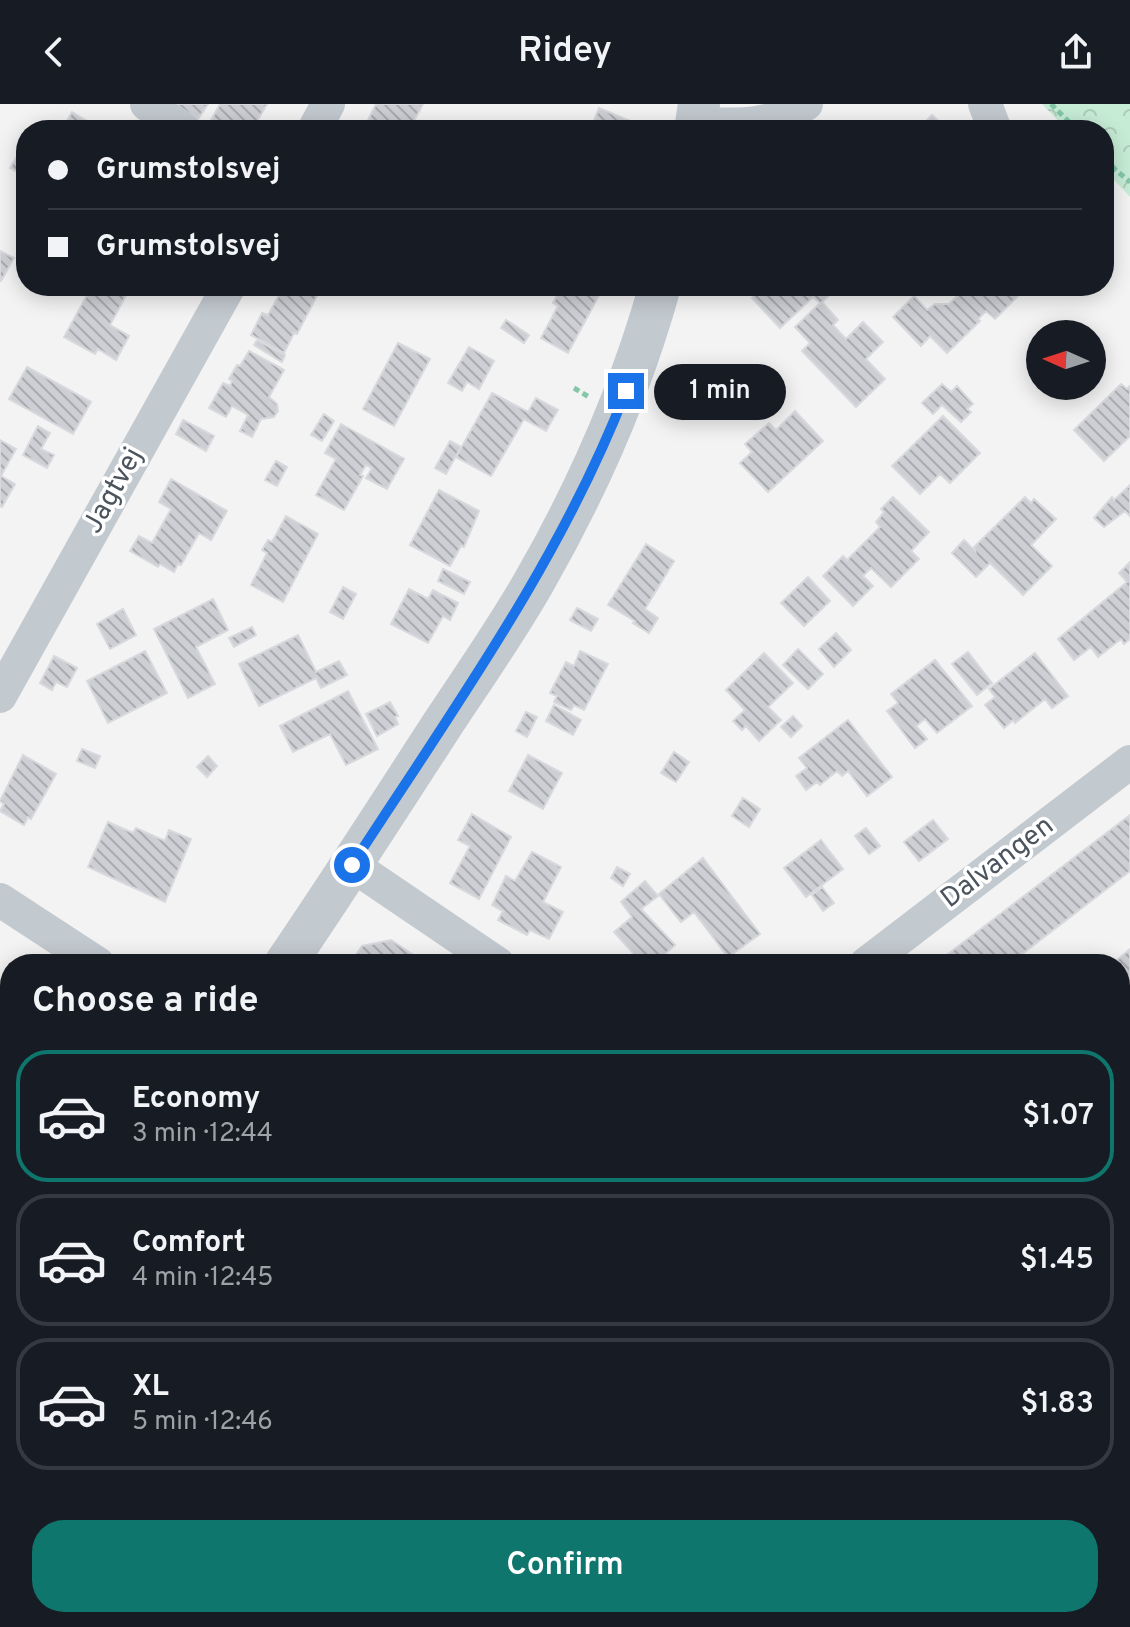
<!DOCTYPE html>
<html lang="en">
<head>
<meta charset="utf-8">
<style>
  :root { --surface:#171b24; --page:#20242c; --text:#f1f3f6; --muted:#9ea1a6; --line:#363941; --accent:#0f766e }
  body { margin:0; font-family:Overpass,sans-serif; background:var(--page); color:var(--text); height:100vh; display:flex; flex-direction:column; font-size:30px; white-space:nowrap }
  * { box-sizing:border-box; margin:0 }
  p { font-size:26px; color:var(--muted) }
  .icon { flex:none; width:44px; height:44px; fill:none; stroke:currentColor; stroke-width:2; stroke-linecap:round; stroke-linejoin:round }
  .map { position:relative; flex:1; overflow:hidden }
  .side { position:absolute; left:0px; top:850px; width:1130px; height:674px; display:flex; flex-direction:column; background:var(--surface); border-radius:32px 32px 0 0; box-shadow:0 4px 20px #0003 }
  .side>* { flex:none }
  .banner { position:absolute; left:16px; top:16px; width:1098px; height:176px; border-radius:32px; box-shadow:0 4px 20px #0003; display:grid; align-content:center; height:176px; padding:0 32px; background:var(--surface) }
  .needle { width:52px; rotate:273deg }
  .tools { position:absolute; left:1026px; top:216px; display:grid; gap:16px }
  .tools a { display:grid; place-items:center; width:80px; height:80px; border-radius:50%; background:var(--surface); box-shadow:0 4px 20px #0003; font-size:40px }
  .end { position:absolute; width:36px; height:36px; margin:-18px; border:10px solid #1a73e8; background:#fff; box-shadow:0 0 0 4px #fff }
  .from { border-radius:50% }
  .bubble { position:absolute; height:56px; border-radius:28px; background:var(--surface); box-shadow:0 4px 20px #0003; font-size:26px; font-weight:600; line-height:56px; text-align:center }
  .banner b { display:flex; align-items:center; gap:28px; height:76px; font-size:30px }
  .banner b+b { border-top:2px solid var(--line) }
  .banner i { width:20px; height:20px; background:var(--text) }
  ul { padding:0; list-style:none }
  li { display:flex; align-items:center; gap:24px; height:132px; margin:0 16px 12px; padding:0 16px; border:4px solid var(--line); border-radius:32px }
  li div { flex:1 }
  li b { display:block; font-size:30px }
  li em { font-style:normal; font-weight:600 }
  li.on { border-color:var(--accent) }
  li>.icon { width:72px; height:72px; stroke-width:1.5 }
  h2 { padding:0 32px; font-size:36px; line-height:96px }
  .cta { display:flex; gap:16px; margin-top:auto; padding:16px 32px }
  .cta a { flex:1; height:92px; border-radius:32px; background:var(--accent); color:#fff; font-size:32px; font-weight:600; line-height:92px; text-align:center }
  header { display:flex; justify-content:space-between; align-items:center; height:104px; padding:0 32px; background:var(--surface); font-size:36px; font-weight:600 }
  .map>svg:first-child { display:block }
  .forest { fill:url(#forest-crowns) }
  .building { fill:url(#building-back-hatch); stroke:#d7d9dd; stroke-width:2 }
  .lines { fill:none; stroke-linecap:round; stroke-linejoin:round }
  .path { stroke:#82c7a7; stroke-width:5; stroke-dasharray:6 4; stroke-linecap:butt }
  .minor { stroke:#c2c9cf; stroke-width:34 }
  .tertiary { stroke:#c2c9cf; stroke-width:42 }
  .route { stroke:#1a73e8; stroke-width:10 }
  .labels { text-anchor:middle; dominant-baseline:central; stroke-width:7; stroke-linejoin:round; paint-order:stroke }
  .street-label { font-size:28px; fill:#4c555e; stroke:#fff }
</style>
</head>
<body>
<header><svg class="icon" aria-label="back" viewBox="0 0 24 24"><path d="M15 5l-7 7 7 7"/></svg>Ridey<svg class="icon" aria-label="share" viewBox="0 0 24 24"><path d="M12 15V3M7 8l5-5 5 5M5 13v7h14v-7"/></svg></header>
<div class="map">
<svg width="1130" height="1523" viewBox="0 0 1130 1523">
  <defs>
    <pattern id="forest-crowns" width="20" height="18" patternUnits="userSpaceOnUse" patternTransform="scale(2)"><rect width="20" height="18" fill="#c7ecd6"/><path d="M2 6a3 3 0 1 1 6 0M12 15a3 3 0 1 1 6 0" fill="none" stroke="#adccba"/></pattern>
    <pattern id="building-back-hatch" width="6" height="6" patternUnits="userSpaceOnUse" patternTransform="scale(2)"><rect width="6" height="6" fill="#cdcfd4"/><path d="M-1 5l2 2M0 0l6 6M5-1l2 2" fill="none" stroke="#a9abaf"/></pattern>
  </defs>
  <rect width="100%" height="100%" fill="#f4f3f3"/>
  <path class="forest" d="M 1042,0 L 1130,0 L 1130,93 L 1104,65 L 1104,26 L 1067,26 Z"/>
  <path class="building" d="M 179,0 L 208,0 L 198,15 L 178,2 Z
    M 220,0 L 267,0 L 252,26 L 219,26 L 209,20 Z
    M 376,0 L 423,0 L 409,26 L 372,26 L 375,20 L 368,16 Z
    M 599,4 L 647,24 L 646,26 L 590,26 Z
    M 72,8 L 102,26 L 62,26 Z
    M 932,11 L 948,26 L 918,26 Z
    M 18,51 L 26,56 L 24,72 L 10,64 Z
    M 0,147 L 14,154 L 1,177 L 0,177 Z
    M 92,182 L 131,182 L 110,221 L 129,232 L 116,256 L 98,245 L 95,250 L 64,233 Z
    M 284,182 L 322,182 L 297,230 L 294,229 L 284,249 L 251,231 L 262,209 L 268,211 Z
    M 562,182 L 604,182 L 568,249 L 541,234 L 558,202 L 553,199 Z
    M 764,182 L 839,182 L 822,198 L 838,216 L 833,221 L 846,235 L 863,218 L 883,238 L 866,255 L 885,275 L 856,303 L 802,247 L 810,239 L 795,223 L 820,199 L 813,193 L 780,224 L 752,194 Z
    M 968,182 L 1027,183 L 995,215 L 986,207 L 978,215 L 980,217 L 947,249 L 930,232 L 921,242 L 893,213 L 914,192 L 927,206 L 935,200 L 949,200 Z
    M 506,216 L 529,231 L 524,239 L 501,224 Z
    M 257,236 L 285,251 L 282,258 L 254,241 Z
    M 398,239 L 430,255 L 394,322 L 363,305 Z
    M 469,243 L 494,257 L 479,285 L 467,278 L 462,287 L 448,279 Z
    M 249,247 L 284,266 L 269,293 L 277,300 L 278,307 L 274,313 L 261,315 L 252,333 L 240,327 L 248,311 L 232,302 L 226,313 L 209,304 L 223,279 L 230,282 L 232,277 L 229,275 L 237,261 L 240,262 Z
    M 762,262 L 778,279 L 754,301 L 739,284 Z
    M 27,263 L 91,298 L 73,330 L 9,295 Z
    M 942,280 L 951,288 L 957,282 L 973,300 L 967,305 L 971,308 L 961,318 L 942,301 L 933,310 L 922,299 Z
    M 1121,280 L 1127,285 L 1130,282 L 1130,332 L 1104,357 L 1074,326 Z
    M 492,289 L 528,308 L 536,294 L 558,306 L 546,327 L 524,315 L 491,372 L 456,353 Z
    M 795,307 L 823,337 L 768,388 L 740,359 L 752,348 L 745,340 L 769,319 L 776,326 Z
    M 324,310 L 334,317 L 322,337 L 311,331 Z
    M 943,312 L 980,349 L 950,379 L 940,370 L 920,390 L 892,362 Z
    M 183,316 L 214,332 L 206,347 L 176,330 Z
    M 341,320 L 404,355 L 387,385 L 366,374 L 372,364 L 366,361 L 360,371 L 363,372 L 344,406 L 316,391 L 336,355 L 325,349 Z
    M 38,322 L 50,329 L 41,345 L 54,351 L 47,364 L 23,351 Z
    M 0,336 L 16,345 L 1,372 L 15,380 L 2,403 L 0,402 Z
    M 450,337 L 461,343 L 446,370 L 435,364 Z
    M 276,357 L 287,363 L 277,382 L 265,376 Z
    M 171,375 L 227,407 L 211,436 L 199,429 L 181,461 L 178,460 L 174,468 L 160,460 L 158,463 L 130,447 L 139,432 L 152,439 L 171,405 L 159,398 Z
    M 1130,381 L 1130,412 L 1125,407 L 1104,423 L 1094,414 L 1112,393 L 1114,396 Z
    M 439,386 L 479,407 L 464,443 L 461,442 L 450,462 L 410,441 Z
    M 893,393 L 929,428 L 911,447 L 919,455 L 891,483 L 871,464 L 863,472 L 873,482 L 853,502 L 823,472 L 843,452 L 847,456 L 880,423 L 876,418 L 884,408 L 881,405 Z
    M 1025,393 L 1031,399 L 1034,395 L 1056,415 L 1031,441 L 1052,462 L 1023,491 L 990,459 L 976,473 L 952,449 L 964,436 L 975,447 L 974,443 Z
    M 286,412 L 318,430 L 283,498 L 251,481 L 267,449 L 262,446 L 268,436 L 272,438 Z
    M 646,440 L 674,457 L 645,505 L 658,514 L 649,529 L 633,519 L 635,517 L 608,501 Z
    M 1130,458 L 1130,535 L 1124,540 L 1121,535 L 1098,553 L 1091,543 L 1074,556 L 1058,535 L 1127,478 L 1119,469 Z
    M 443,465 L 470,478 L 464,490 L 438,477 Z
    M 808,473 L 830,497 L 804,522 L 781,499 Z
    M 343,483 L 356,490 L 343,515 L 330,508 Z
    M 409,485 L 428,495 L 433,486 L 458,499 L 450,516 L 443,512 L 428,539 L 391,520 Z
    M 213,495 L 228,526 L 196,543 L 215,580 L 188,594 L 154,525 Z
    M 577,504 L 598,515 L 591,527 L 570,516 Z
    M 123,505 L 136,531 L 110,545 L 97,520 Z
    M 252,523 L 256,531 L 234,543 L 229,534 Z
    M 836,529 L 851,546 L 834,563 L 819,545 Z
    M 298,531 L 316,568 L 339,557 L 347,571 L 321,584 L 316,574 L 259,602 L 239,560 Z
    M 798,545 L 823,570 L 808,585 L 783,561 Z
    M 145,547 L 167,589 L 108,619 L 87,577 Z
    M 580,547 L 608,560 L 584,606 L 574,601 L 571,606 L 554,598 L 557,592 L 550,589 L 566,558 L 574,562 Z
    M 968,548 L 992,579 L 977,591 L 952,560 Z
    M 764,549 L 793,579 L 768,603 L 781,616 L 759,637 L 746,622 L 742,626 L 733,617 L 745,606 L 726,586 Z
    M 1035,549 L 1068,592 L 1052,604 L 1045,595 L 1015,619 L 1013,616 L 1004,624 L 985,601 L 995,593 L 989,585 Z
    M 54,552 L 77,564 L 67,583 L 56,578 L 52,586 L 40,579 Z
    M 935,556 L 972,602 L 937,629 L 925,615 L 916,622 L 927,635 L 915,644 L 887,607 L 898,599 L 891,590 Z
    M 348,587 L 378,645 L 346,661 L 330,630 L 293,648 L 280,622 Z
    M 390,598 L 398,612 L 395,613 L 398,620 L 377,632 L 366,610 Z
    M 554,601 L 581,616 L 573,631 L 546,617 Z
    M 526,608 L 537,613 L 527,633 L 516,627 Z
    M 793,612 L 802,622 L 791,633 L 781,623 Z
    M 848,616 L 892,673 L 867,692 L 848,667 L 842,672 L 837,667 L 820,681 L 817,678 L 806,686 L 796,672 L 807,664 L 799,654 Z
    M 82,645 L 100,652 L 95,664 L 77,657 Z
    M 674,648 L 689,658 L 676,678 L 661,669 Z
    M 23,651 L 56,670 L 31,715 L 28,713 L 24,721 L 0,707 L 4,700 L 0,697 Z
    M 528,651 L 562,669 L 543,705 L 509,687 Z
    M 208,652 L 217,662 L 207,673 L 197,663 Z
    M 743,694 L 760,705 L 749,723 L 732,712 Z
    M 472,710 L 511,733 L 479,795 L 450,779 L 470,742 L 458,736 Z
    M 1130,711 L 1130,767 L 1009,860 L 935,860 Z
    M 933,716 L 948,735 L 919,757 L 904,738 Z
    M 108,718 L 133,729 L 136,724 L 165,737 L 169,726 L 191,735 L 165,798 L 88,763 Z
    M 866,724 L 880,742 L 869,750 L 855,732 Z
    M 821,736 L 843,765 L 806,793 L 784,764 Z
    M 532,748 L 561,763 L 543,798 L 563,808 L 549,835 L 530,826 L 527,831 L 498,816 L 503,807 L 492,801 L 506,772 L 515,777 Z
    M 703,754 L 760,830 L 728,853 L 694,808 L 681,818 L 659,790 Z
    M 617,763 L 630,770 L 623,782 L 611,774 Z
    M 645,777 L 658,792 L 641,805 L 675,841 L 654,860 L 643,860 L 614,828 L 632,813 L 621,798 Z
    M 822,783 L 834,799 L 823,807 L 812,791 Z
    M 391,836 L 427,860 L 350,860 L 362,842 Z
    M 1130,845 L 1130,876 L 1120,885 L 1120,860 L 1112,860 Z
    M 5,875 L 10,887 L 10,932 L 4,917 L 0,919 L 0,877 Z
    M 1121,1158 L 1130,1166 L 1130,1204 L 1120,1215 Z
    M 1130,1338 L 1130,1347 L 1124,1353 L 1130,1359 L 1130,1377 L 1120,1367 L 1120,1339 Z
    M 492,1514 L 536,1514 L 528,1523 L 484,1523 Z
    M 780,1514 L 843,1514 L 835,1523 L 791,1523 Z
    M 1024,1514 L 1067,1514 L 1058,1523 L 1016,1523 Z
    M 1096,1514 L 1118,1514 L 1109,1523 L 1087,1523 Z"/>
  <g class="lines">
    <path class="path" d="M 1051,0 L 1077,26
      M 1104,56 L 1130,78
      M 574,284 L 589,293"/>
    <path class="minor" d="M 147,0 L 184,26
      M 985,0 L 995,26
      M 696,20 C 739,21 768,24 806,0
      M 314,26 L 328,0
      M 0,592 L 229,182
      M 352,761 L 498,860
      M 0,796 L 98,860
      M 866,860 L 1130,658
      M 1120,1435 L 1130,1445
      M 627,1523 L 635,1514"/>
    <path class="tertiary" d="M 695,26 L 699,0
      M 285,860 C 339,781 390,701 442,621 C 473,574 506,527 534,478 C 588,384 631,286 660,182
      M 0,1287 L 10,1272"/>
  </g>
  <g class="lines">
    <path class="route" d="M 352,761 C 451,608 560,458 626,287"/>
  </g>
  <g class="labels">
    <g class="street-label">
      <text transform="translate(114 387) rotate(-61)">Jagtvej</text>
      <text transform="translate(998 759) rotate(-37)">Dalvangen</text>
    </g>
  </g>
</svg>
<div class="tools">
<a><svg class="needle" viewBox="-14 -14 28 28"><path d="M0-13l5 13h-10z" fill="#e53935"/><path d="M0 13l5-13h-10z" fill="#9ea1a6"/></svg></a>
</div>
<i class="end from" style="left:352px;top:761px"></i>
<i class="end" style="left:626px;top:287px"></i>
<div class="bubble" style="left:654px;top:260px;width:132px">1 min</div>
<div class="banner">
<b><i class="from"></i>Grumstolsvej</b>
<b><i></i>Grumstolsvej</b>
</div>
<section class="side">
<h2>Choose a ride</h2>
<ul>
<li class="on"><svg class="icon" aria-label="car" viewBox="0 0 24 24"><path d="M5 17H2v-5l4-1 3-4h7l3 4 3 1v5h-3M9 17h6M6 11h13"/><circle cx="7" cy="17" r="2"/><circle cx="17" cy="17" r="2"/></svg><div><b>Economy</b><p>3 min · 12:44</p></div><em>$1.07</em></li>
<li><svg class="icon" aria-label="car" viewBox="0 0 24 24"><path d="M5 17H2v-5l4-1 3-4h7l3 4 3 1v5h-3M9 17h6M6 11h13"/><circle cx="7" cy="17" r="2"/><circle cx="17" cy="17" r="2"/></svg><div><b>Comfort</b><p>4 min · 12:45</p></div><em>$1.45</em></li>
<li><svg class="icon" aria-label="car" viewBox="0 0 24 24"><path d="M5 17H2v-5l4-1 3-4h7l3 4 3 1v5h-3M9 17h6M6 11h13"/><circle cx="7" cy="17" r="2"/><circle cx="17" cy="17" r="2"/></svg><div><b>XL</b><p>5 min · 12:46</p></div><em>$1.83</em></li>
</ul>
<div class="cta"><a>Confirm</a></div>
</section>
</div>
</body>
</html>
